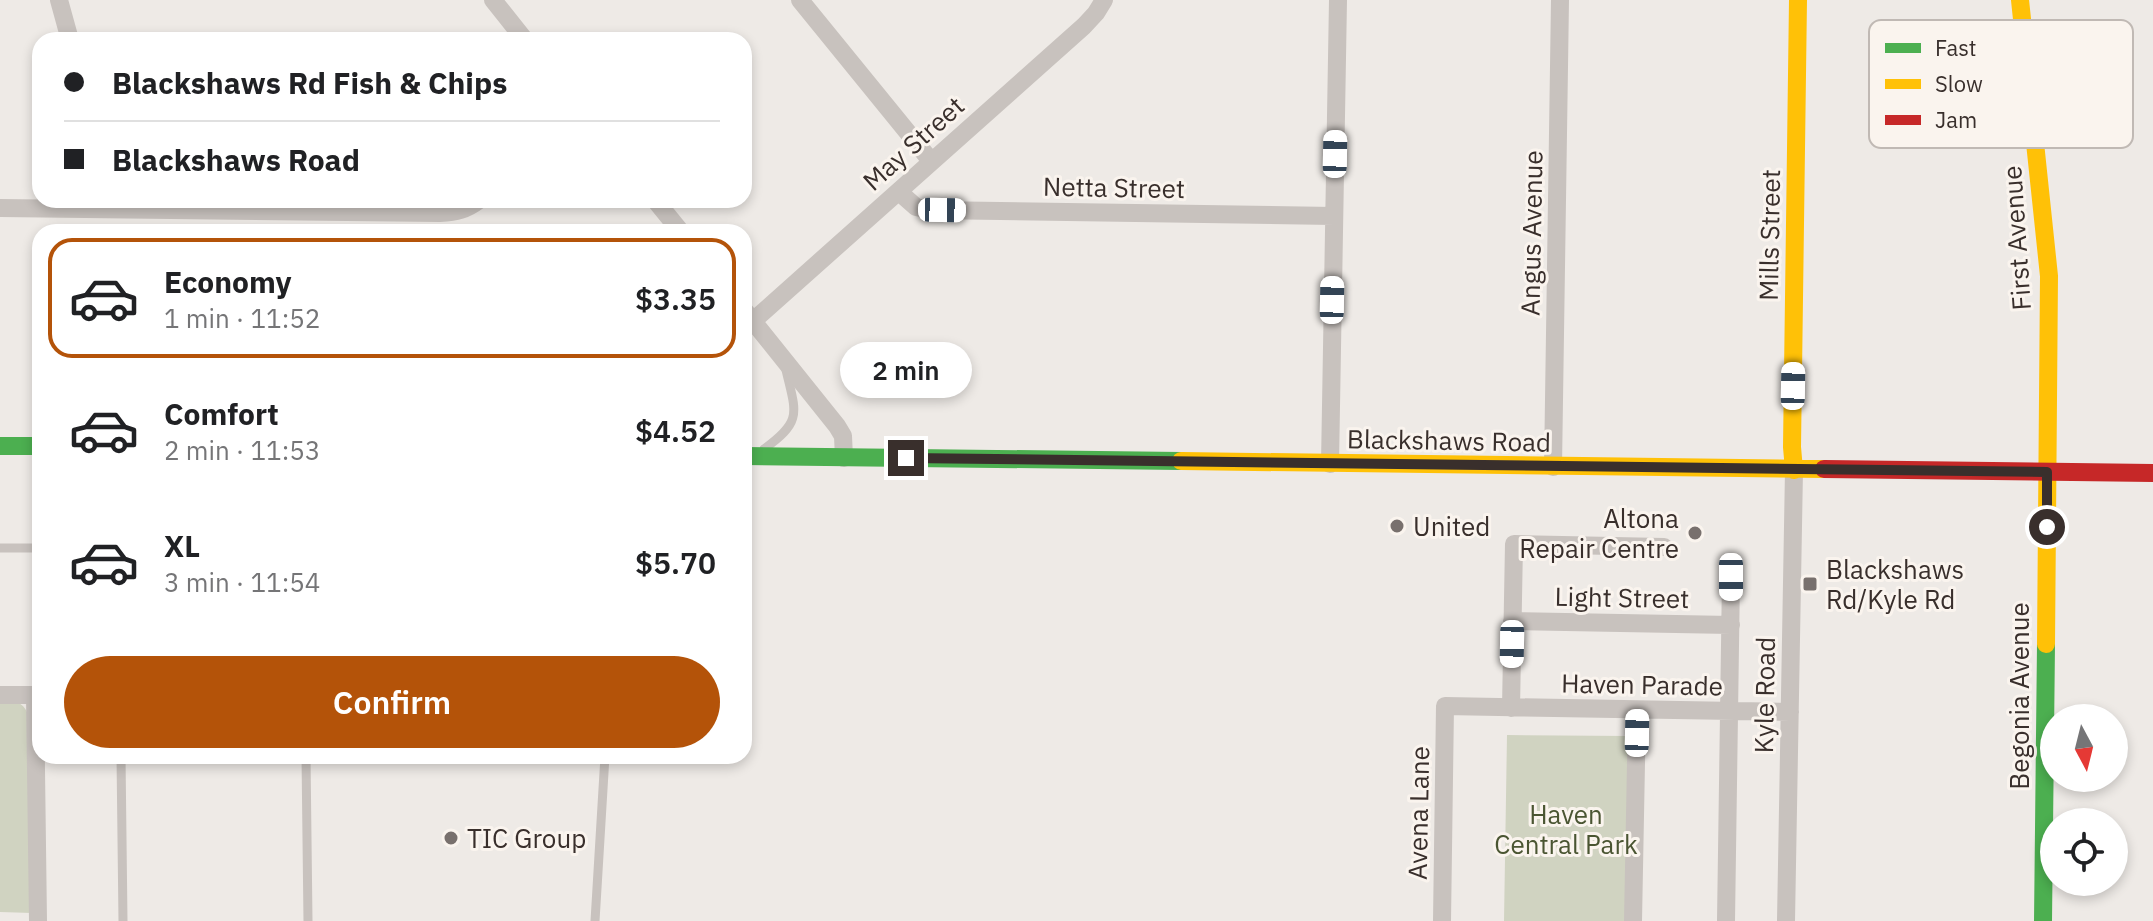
<!DOCTYPE html>
<html lang="en">
<head>
<meta charset="utf-8">
<style>
  :root { --surface:#fff; --page:#f6f6f6; --text:#202124; --muted:#757577; --line:#e0e0e0; --accent:#b45309 }
  body { margin:0; font-family:"IBM Plex Sans",sans-serif; background:var(--page); color:var(--text); height:100vh; display:flex; flex-direction:column; font-size:30px; white-space:nowrap }
  * { box-sizing:border-box; margin:0 }
  p { font-size:26px; color:var(--muted) }
  .icon { flex:none; width:44px; height:44px; fill:none; stroke:currentColor; stroke-width:2; stroke-linecap:round; stroke-linejoin:round }
  .map { position:relative; flex:1; overflow:hidden }
  .side { position:absolute; left:32px; top:224px; width:720px; height:540px; display:flex; flex-direction:column; background:var(--surface); border-radius:24px; box-shadow:0 4px 12px #0003 }
  .side>* { flex:none }
  .top-card { position:absolute; left:32px; top:32px; width:720px; height:176px; border-radius:24px; box-shadow:0 4px 12px #0003; display:grid; align-content:center; height:176px; padding:0 32px; background:var(--surface) }
  .needle { width:52px; rotate:173deg }
  .tools { position:absolute; left:2040px; top:704px; display:grid; gap:16px }
  .tools a { display:grid; place-items:center; width:88px; height:88px; border-radius:50%; background:var(--surface); box-shadow:0 4px 12px #0003; font-size:40px }
  .end { position:absolute; width:36px; height:36px; margin:-18px; border:10px solid #392f2c; background:#fff; box-shadow:0 0 0 4px #fff }
  .from { border-radius:50% }
  .bubble { position:absolute; height:56px; border-radius:28px; background:var(--surface); box-shadow:0 4px 12px #0003; font-size:26px; font-weight:600; line-height:56px; text-align:center }
  .car { position:absolute; width:24px; height:48px; margin:-24px -12px; border-radius:10px; box-shadow:0 0 6px 2px #0007; background:linear-gradient(#fff 24%,#345 0 40%,#fff 0 76%,#345 0 86%,#fff 0) }
  .top-card b { display:flex; align-items:center; gap:28px; height:76px; font-size:30px }
  .top-card b+b { border-top:2px solid var(--line) }
  .top-card i { width:20px; height:20px; background:var(--text) }
  ul { padding:14px 0 0; list-style:none }
  li { display:flex; align-items:center; gap:24px; height:120px; margin:0 16px 12px; padding:0 16px; border:4px solid transparent; border-radius:24px }
  li div { flex:1 }
  li b { display:block; font-size:30px }
  li em { font-style:normal; font-weight:600 }
  li.active { border-color:var(--accent) }
  li>.icon { width:72px; height:72px; stroke-width:1.5 }
  .button { display:flex; gap:16px; margin-top:auto; padding:16px 32px }
  .button a { flex:1; height:92px; border-radius:48px; background:var(--accent); color:#fff; font-size:32px; font-weight:600; line-height:92px; text-align:center }
  .map>svg:first-child { display:block }
  .green { fill:#d0d3c1 }
  .lines { fill:none; stroke-linecap:round; stroke-linejoin:round }
  .lane { stroke:#c8c2be; stroke-width:9 }
  .street { stroke:#c8c2be; stroke-width:18 }
  .fast { stroke:#4caf50; stroke-width:18 }
  .slow { stroke:#ffc107; stroke-width:18 }
  .jam { stroke:#c62828; stroke-width:18 }
  .route { stroke:#392f2c; stroke-width:10 }
  .poi-dot { fill:#78706d; stroke:#faf4ee; stroke-width:3 }
  .labels { text-anchor:middle; dominant-baseline:central; stroke-width:6; stroke-linejoin:round; paint-order:stroke }
  .street-label { font-size:26px; fill:#392f2c; stroke:#faf4ee }
  .poi-label { font-size:26px; fill:#392f2c; stroke:#faf4ee; text-anchor:start }
  .park-label { font-size:26px; fill:#4a5532; stroke:#faf4ee }
  .key { fill:#faf4ee; stroke:#c0b9b4; stroke-width:2 }
  .key-label { font-size:22px; fill:#392f2c }
</style>
</head>
<body>
<div class="map">
<svg width="2153" height="921" viewBox="0 0 2153 921">
  <rect width="100%" height="100%" fill="#eeeae6"/>
  <path class="green" d="M 0,700 C 12,700 23,701 28,714 L 32,913 L 0,912 Z
    M 1507,735 L 1628,736 L 1626,921 L 1504,921 Z"/>
  <g class="lines">
    <path class="lane" d="M 764,449 C 803,421 796,413 786,370
      M 0,548 L 40,548
      M 121,756 L 123,921
      M 306,756 L 308,921
      M 595,921 L 605,756"/>
    <path class="street" d="M 59,0 L 70,40
      M 493,0 L 525,40
      M 800,0 L 931,161
      M 899,192 L 916,207 L 930,210 L 1334,216
      M 655,200 L 681,232
      M 0,208 L 440,213 C 456,212 466,210 479,200
      M 744,310 L 837,426 L 843,436 L 844,458
      M 753,321 L 1084,26 L 1096,13 L 1104,0
      M 1330,464 L 1338,0
      M 1553,467 L 1560,0
      M 1512,621 L 1731,625
      M 0,695 L 40,695
      M 35,695 L 38,921
      M 1511,708 L 1514,544 L 1664,547
      M 1442,921 L 1445,706 L 1790,712
      M 1633,921 L 1637,710
      M 1726,921 L 1731,577
      M 1786,921 L 1794,470"/>
    <path class="fast" d="M 0,446 L 40,446
      M 744,456 L 1181,461
      M 2043,921 L 2046,644"/>
    <path class="slow" d="M 2020,0 L 2049,276 L 2046,644
      M 1181,461 L 1824,469
      M 1794,470 L 1792,447 L 1798,0"/>
    <path class="jam" d="M 1824,469 L 2153,473"/>
  </g>
  <g class="lines">
    <path class="route" d="M 906,458 L 2047,472 L 2047,527"/>
  </g>
  <g class="poi-dot">
    <circle cx="1397" cy="526" r="8"/>
    <circle cx="1695" cy="533" r="8"/>
    <rect x="1802" y="576" width="16" height="16" rx="4"/>
    <circle cx="451" cy="838" r="8"/>
  </g>
  <g class="labels">
    <g class="street-label">
      <text transform="translate(913 143) rotate(-42)">May Street</text>
      <text transform="translate(1114 187) rotate(1)">Netta Street</text>
      <text transform="translate(1531 233) rotate(-89)">Angus Avenue</text>
      <text transform="translate(1769 235) rotate(-89)">Mills Street</text>
      <text transform="translate(2016 238) rotate(-94)">First Avenue</text>
      <text transform="translate(1449 440) rotate(1)">Blackshaws Road</text>
      <text transform="translate(1622 597) rotate(1)">Light Street</text>
      <text transform="translate(1642 684) rotate(1)">Haven Parade</text>
      <text transform="translate(1764 695) rotate(-89)">Kyle Road</text>
      <text transform="translate(2019 696) rotate(-90)">Begonia Avenue</text>
      <text transform="translate(1418 813) rotate(-89)">Avena Lane</text>
    </g>
    <g class="poi-label">
      <text x="1679" y="518" text-anchor="end">Altona<tspan x="1679" dy="30">Repair Centre</tspan></text>
      <text x="1413" y="526">United</text>
      <text x="1826" y="569">Blackshaws<tspan x="1826" dy="30">Rd/Kyle Rd</tspan></text>
      <text x="467" y="838">TIC Group</text>
    </g>
    <g class="park-label">
      <text x="1566" y="814">Haven<tspan x="1566" dy="30">Central Park</tspan></text>
    </g>
  </g>
  <rect x="1869" y="20" width="264" height="128" rx="12" class="key"/>
  <rect x="1885" y="43" width="36" height="10" fill="#4caf50"/>
  <rect x="1885" y="79" width="36" height="10" fill="#ffc107"/>
  <rect x="1885" y="115" width="36" height="10" fill="#c62828"/>
  <g class="key-label">
    <text x="1935" y="56">Fast</text>
    <text x="1935" y="92">Slow</text>
    <text x="1935" y="128">Jam</text>
  </g>
</svg>
<div class="tools">
<a><svg class="needle" viewBox="-14 -14 28 28"><path d="M0-13l5 13h-10z" fill="#e53935"/><path d="M0 13l5-13h-10z" fill="#757577"/></svg></a>
<a><svg class="icon" aria-label="locate" viewBox="0 0 24 24"><circle cx="12" cy="12" r="6"/><path d="M12 2v4M12 18v4M2 12h4M18 12h4"/></svg></a>
</div>
<i class="end from" style="left:2047px;top:527px"></i>
<i class="end" style="left:906px;top:458px"></i>
<div class="bubble" style="left:840px;top:342px;width:132px">2 min</div>
<i class="car" style="left:1335px;top:154px;rotate:1deg"></i>
<i class="car" style="left:942px;top:210px;rotate:91deg"></i>
<i class="car" style="left:1332px;top:300px;rotate:1deg"></i>
<i class="car" style="left:1793px;top:386px;rotate:1deg"></i>
<i class="car" style="left:1731px;top:577px;rotate:180deg"></i>
<i class="car" style="left:1512px;top:644px;rotate:181deg"></i>
<i class="car" style="left:1637px;top:733px;rotate:1deg"></i>
<div class="top-card">
<b><i class="from"></i>Blackshaws Rd Fish &amp; Chips</b>
<b><i></i>Blackshaws Road</b>
</div>
<section class="side">
<ul>
<li class="active"><svg class="icon" aria-label="car" viewBox="0 0 24 24"><path d="M5 17H2v-5l4-1 3-4h7l3 4 3 1v5h-3M9 17h6M6 11h13"/><circle cx="7" cy="17" r="2"/><circle cx="17" cy="17" r="2"/></svg><div><b>Economy</b><p>1 min · 11:52</p></div><em>$3.35</em></li>
<li><svg class="icon" aria-label="car" viewBox="0 0 24 24"><path d="M5 17H2v-5l4-1 3-4h7l3 4 3 1v5h-3M9 17h6M6 11h13"/><circle cx="7" cy="17" r="2"/><circle cx="17" cy="17" r="2"/></svg><div><b>Comfort</b><p>2 min · 11:53</p></div><em>$4.52</em></li>
<li><svg class="icon" aria-label="car" viewBox="0 0 24 24"><path d="M5 17H2v-5l4-1 3-4h7l3 4 3 1v5h-3M9 17h6M6 11h13"/><circle cx="7" cy="17" r="2"/><circle cx="17" cy="17" r="2"/></svg><div><b>XL</b><p>3 min · 11:54</p></div><em>$5.70</em></li>
</ul>
<div class="button"><a>Confirm</a></div>
</section>
</div>
</body>
</html>
